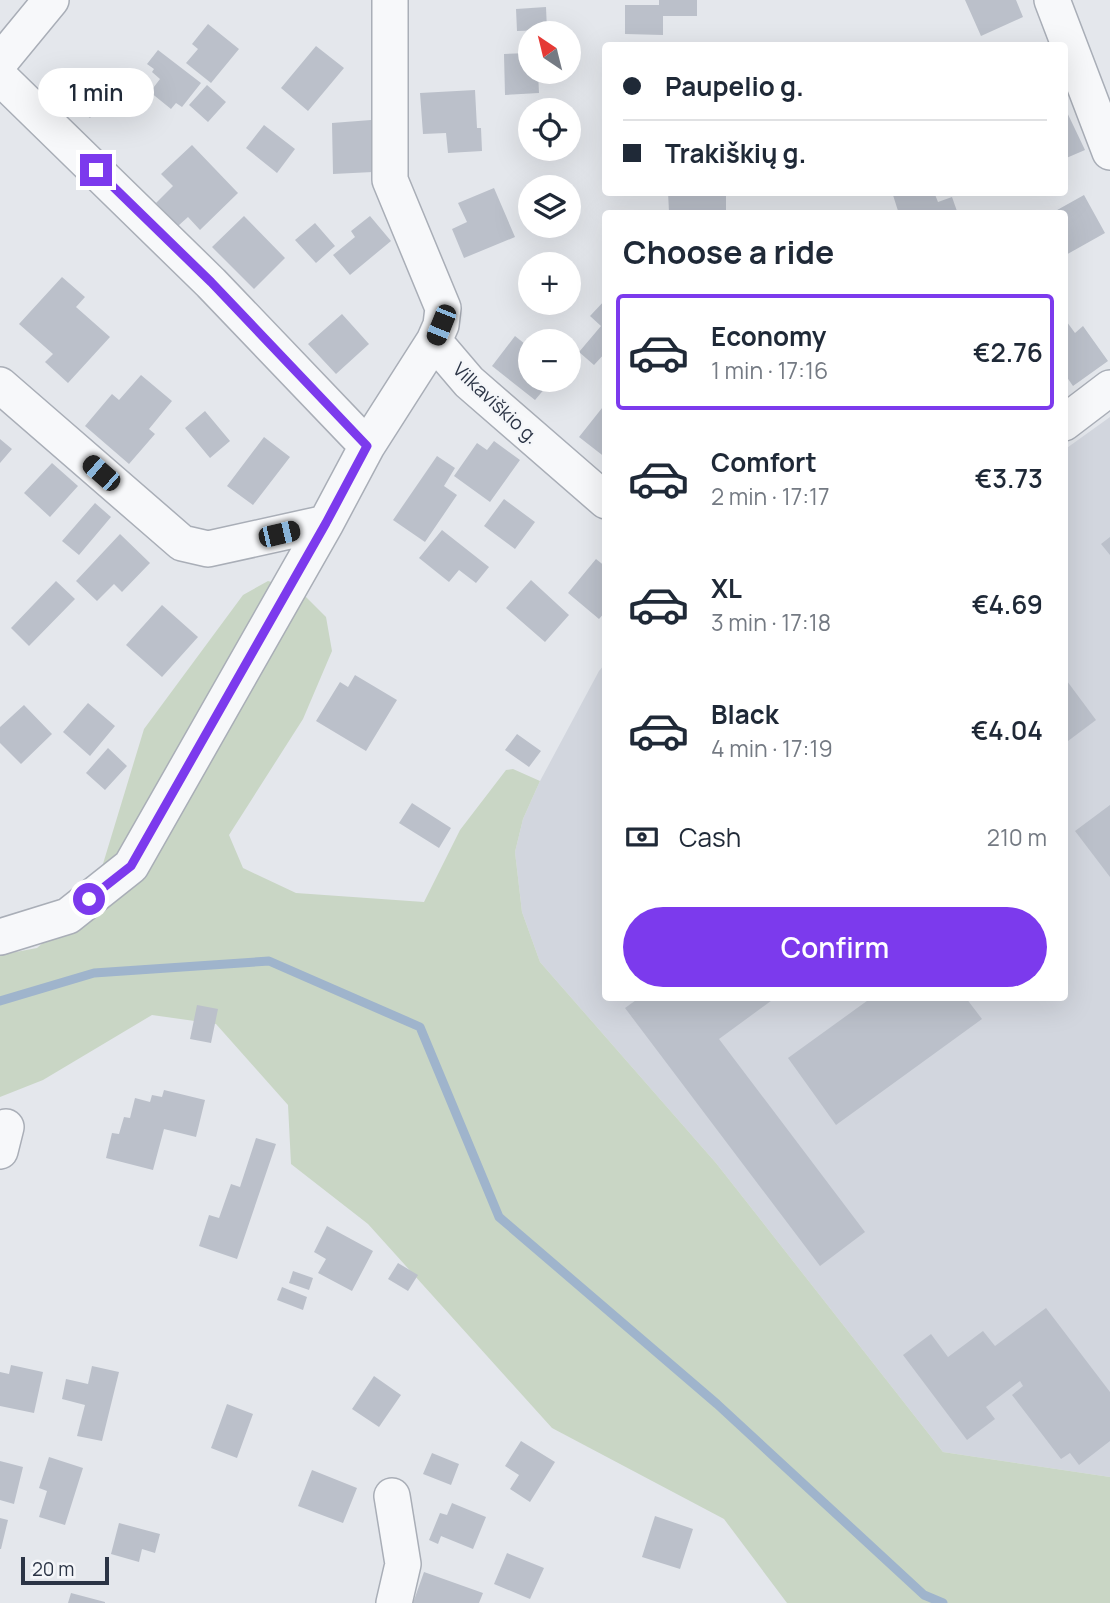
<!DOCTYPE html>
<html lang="en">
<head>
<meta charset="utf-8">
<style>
  :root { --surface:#fff; --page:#f2f2f3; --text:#1f2937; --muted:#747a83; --line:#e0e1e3; --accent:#7c3aed }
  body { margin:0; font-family:Manrope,sans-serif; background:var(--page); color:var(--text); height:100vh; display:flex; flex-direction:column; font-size:26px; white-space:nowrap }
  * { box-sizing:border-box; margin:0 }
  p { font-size:23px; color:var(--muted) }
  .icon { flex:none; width:38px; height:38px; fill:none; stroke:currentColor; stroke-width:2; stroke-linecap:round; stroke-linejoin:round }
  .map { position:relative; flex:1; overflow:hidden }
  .details { position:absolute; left:602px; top:210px; width:466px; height:791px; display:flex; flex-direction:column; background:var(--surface); border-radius:7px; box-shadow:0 7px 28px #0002 }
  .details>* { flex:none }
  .guide { position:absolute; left:602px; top:42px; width:466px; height:154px; border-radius:7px; box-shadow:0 7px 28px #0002; display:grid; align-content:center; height:154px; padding:0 21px; background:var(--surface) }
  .needle { width:46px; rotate:325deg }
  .fabs { position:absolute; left:518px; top:21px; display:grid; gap:14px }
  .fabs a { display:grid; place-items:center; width:63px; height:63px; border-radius:50%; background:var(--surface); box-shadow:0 7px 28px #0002; font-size:35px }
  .scale { position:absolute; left:21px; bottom:18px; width:88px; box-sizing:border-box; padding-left:7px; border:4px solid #2b3445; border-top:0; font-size:19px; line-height:24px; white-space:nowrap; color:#2b3445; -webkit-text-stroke:5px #f4f6f9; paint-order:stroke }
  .end { position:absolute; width:32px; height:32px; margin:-16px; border:9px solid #7c3aed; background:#fff; box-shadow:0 0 0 4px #fff }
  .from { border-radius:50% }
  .bubble { position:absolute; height:49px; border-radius:24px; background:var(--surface); box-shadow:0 7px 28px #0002; font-size:23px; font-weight:600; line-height:49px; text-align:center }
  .car { position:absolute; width:21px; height:42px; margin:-21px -10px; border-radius:9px; box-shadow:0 0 5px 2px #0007; background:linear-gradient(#222 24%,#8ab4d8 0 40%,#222 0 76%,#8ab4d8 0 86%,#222 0) }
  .guide b { display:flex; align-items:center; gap:24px; height:66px; font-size:26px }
  .guide b+b { border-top:2px solid var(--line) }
  .guide i { width:18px; height:18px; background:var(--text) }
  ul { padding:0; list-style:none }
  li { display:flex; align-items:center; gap:21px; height:116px; margin:0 14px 10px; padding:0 7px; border:4px solid transparent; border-radius:7px }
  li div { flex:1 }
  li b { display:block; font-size:26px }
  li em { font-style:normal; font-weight:600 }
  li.active { border-color:var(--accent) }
  li>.icon { width:63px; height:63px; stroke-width:1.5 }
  h2 { padding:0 21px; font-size:32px; line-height:84px }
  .pay { display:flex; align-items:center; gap:18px; height:77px; padding:0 21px; font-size:26px }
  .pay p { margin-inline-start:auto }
  .button { display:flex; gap:14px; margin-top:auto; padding:14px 21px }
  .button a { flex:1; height:80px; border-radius:42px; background:var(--accent); color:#fff; font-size:28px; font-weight:600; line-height:80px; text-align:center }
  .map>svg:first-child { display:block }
  .built { fill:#d2d6de }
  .green { fill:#c9d6c5 }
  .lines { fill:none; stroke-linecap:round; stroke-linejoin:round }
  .stream { stroke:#9fb4cc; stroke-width:9 }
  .building { fill:#bbc0ca }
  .minor-casing { stroke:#a9aeb7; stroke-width:38 }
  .minor { stroke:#f7f8fa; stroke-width:35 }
  .route { stroke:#7c3aed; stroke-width:9 }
  .labels { text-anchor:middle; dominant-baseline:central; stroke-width:5; stroke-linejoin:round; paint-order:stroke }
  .street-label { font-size:19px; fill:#2b3445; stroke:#f4f6f9 }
</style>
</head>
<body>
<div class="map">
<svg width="1110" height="1603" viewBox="0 0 1110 1603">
  <rect width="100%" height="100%" fill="#e4e7ec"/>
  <path class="built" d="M 1110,417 L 1110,1477 L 943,1452 L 716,1163 L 540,962 L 522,912 L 515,852 L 523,819 L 540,781 L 599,671 L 605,664 L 606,998 L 1064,998 L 1064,450 Z"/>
  <path class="green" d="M 268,581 L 299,590 L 326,617 L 332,651 L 303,719 L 229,835 L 243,868 L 296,893 L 424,902 L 460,830 L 506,770 L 513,769 L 540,781 L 523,819 L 515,852 L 522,912 L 540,962 L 716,1163 L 943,1452 L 1110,1477 L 1110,1603 L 787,1603 L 724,1519 L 552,1428 L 368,1224 L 291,1164 L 288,1105 L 216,1024 L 152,1015 L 43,1080 L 0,1097 L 0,955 L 37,948 L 92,900 L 144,729 L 243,595 Z"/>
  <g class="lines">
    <path class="stream" d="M 0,1001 L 94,973 L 269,961 L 420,1027 L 499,1217 L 717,1404 L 924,1595 L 943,1603"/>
  </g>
  <path class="building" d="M 659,0 L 697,0 L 697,16 L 663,16 L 663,35 L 625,34 L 625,5 L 659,5 Z
    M 965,0 L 1016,0 L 1023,17 L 981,36 Z
    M 546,7 L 547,30 L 517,31 L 516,9 Z
    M 208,24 L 239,49 L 211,83 L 186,63 L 198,49 L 192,44 Z
    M 316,46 L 344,68 L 308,111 L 281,88 Z
    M 158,50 L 201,83 L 182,107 L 176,103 L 171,109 L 150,92 L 160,79 L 152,72 L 154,69 L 147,64 Z
    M 530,53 L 530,72 L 538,72 L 539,93 L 505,95 L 504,54 Z
    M 93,69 L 135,101 L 123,117 L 103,102 L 90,118 L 68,101 Z
    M 207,85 L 226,102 L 208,122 L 189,105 Z
    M 475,90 L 477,128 L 481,128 L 482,151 L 448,153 L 446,133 L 423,134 L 420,93 Z
    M 1064,106 L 1085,150 L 1064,159 Z
    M 371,120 L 373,172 L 333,174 L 332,123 Z
    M 264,125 L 295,149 L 277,173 L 246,148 Z
    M 192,145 L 238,193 L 200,230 L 188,217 L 178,226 L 156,203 L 173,186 L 161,174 Z
    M 494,188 L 515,237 L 464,258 L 452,229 L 467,222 L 458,203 Z
    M 668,192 L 726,192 L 726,212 L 669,212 Z
    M 892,192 L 934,192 L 938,202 L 952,197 L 958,214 L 899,214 Z
    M 1084,195 L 1105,233 L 1064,256 L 1064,214 L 1050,214 Z
    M 244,216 L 285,258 L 254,289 L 212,247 Z
    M 370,216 L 391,241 L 350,275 L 333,255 L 355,237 L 351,231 Z
    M 315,223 L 335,246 L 316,263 L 295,240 Z
    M 62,277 L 85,297 L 76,307 L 110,337 L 68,383 L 45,362 L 53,354 L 19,324 Z
    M 606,299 L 606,352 L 594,365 L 579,352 L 601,326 L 590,316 Z
    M 342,314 L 369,344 L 336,374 L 308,344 Z
    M 1064,318 L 1075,333 L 1083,326 L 1108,361 L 1073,386 L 1064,373 Z
    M 515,336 L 530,348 L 530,380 L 552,380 L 535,400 L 492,366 Z
    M 141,375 L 172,401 L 149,429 L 155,434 L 129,464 L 85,426 L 112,394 L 119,400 Z
    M 606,403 L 606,458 L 579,437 Z
    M 205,411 L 230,441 L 210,458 L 185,428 Z
    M 264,437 L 290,457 L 253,505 L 227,486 Z
    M 0,439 L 12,449 L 0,463 Z
    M 494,441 L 520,460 L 490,502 L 454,476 L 477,443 L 487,450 Z
    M 437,456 L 455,468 L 444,486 L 457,495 L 425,542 L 393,520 Z
    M 52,463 L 78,486 L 50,517 L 24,493 Z
    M 504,499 L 535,522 L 515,549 L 484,526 Z
    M 95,503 L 111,517 L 79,555 L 62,541 Z
    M 442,530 L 489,567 L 476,583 L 459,570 L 449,582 L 419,558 Z
    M 120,534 L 150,563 L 122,592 L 114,584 L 97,601 L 76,581 Z
    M 1110,537 L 1110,555 L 1101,544 Z
    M 596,559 L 606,567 L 606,611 L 599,619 L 568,593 Z
    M 531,580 L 569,615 L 545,642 L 506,608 Z
    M 56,581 L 75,599 L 29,646 L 11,628 Z
    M 162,605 L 198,637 L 162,677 L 126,645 Z
    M 355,675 L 397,700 L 366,751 L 316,721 L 340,682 L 348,687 Z
    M 1064,677 L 1096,720 L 1064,744 Z
    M 88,703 L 115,726 L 90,756 L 63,732 Z
    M 24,705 L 52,734 L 21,764 L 0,743 L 0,727 Z
    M 517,734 L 541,751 L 529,767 L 505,750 Z
    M 108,748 L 127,766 L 105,790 L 86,773 Z
    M 412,803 L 451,828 L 439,848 L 399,823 Z
    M 1110,805 L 1110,877 L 1075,831 Z
    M 639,998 L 775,998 L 719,1039 L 865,1232 L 820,1266 L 625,1008 Z
    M 871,998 L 966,998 L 982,1019 L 836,1125 L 788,1058 Z
    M 197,1005 L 218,1009 L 211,1043 L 190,1039 Z
    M 164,1090 L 205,1100 L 196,1137 L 164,1129 L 153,1170 L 106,1158 L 112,1133 L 119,1134 L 124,1117 L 130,1118 L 135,1098 L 150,1102 L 152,1095 L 162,1097 Z
    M 256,1138 L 276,1144 L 237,1259 L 199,1246 L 209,1215 L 219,1218 L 231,1184 L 240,1187 Z
    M 327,1226 L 373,1251 L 352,1291 L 318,1273 L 326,1259 L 314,1252 Z
    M 398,1263 L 418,1275 L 408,1291 L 388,1279 Z
    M 293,1271 L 313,1278 L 309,1290 L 289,1283 Z
    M 282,1287 L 307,1297 L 303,1310 L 277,1300 Z
    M 1046,1308 L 1110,1392 L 1110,1441 L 1079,1465 L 1070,1453 L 1061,1459 L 1012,1395 L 1023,1386 L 1020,1381 L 986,1407 L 995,1419 L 967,1440 L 903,1355 L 931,1334 L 948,1357 L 983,1331 L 995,1346 Z
    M 11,1365 L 43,1372 L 34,1413 L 0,1406 L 0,1372 L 9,1374 Z
    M 92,1366 L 119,1372 L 102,1441 L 77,1436 L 85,1405 L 62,1399 L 66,1379 L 88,1384 Z
    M 374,1376 L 401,1395 L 379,1427 L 352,1409 Z
    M 227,1404 L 253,1414 L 237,1458 L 211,1448 Z
    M 521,1441 L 555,1462 L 530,1502 L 510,1489 L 519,1475 L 505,1466 Z
    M 432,1453 L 459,1464 L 451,1485 L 423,1474 Z
    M 49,1457 L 83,1468 L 65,1525 L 39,1517 L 47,1491 L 39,1488 Z
    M 0,1461 L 23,1467 L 14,1504 L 0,1500 Z
    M 312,1470 L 357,1488 L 343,1523 L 298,1506 Z
    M 452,1503 L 486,1517 L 473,1549 L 441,1536 L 438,1544 L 429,1540 L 440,1513 L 447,1515 Z
    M 655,1516 L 693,1529 L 680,1569 L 642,1557 Z
    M 0,1518 L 8,1520 L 1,1549 L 0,1549 Z
    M 119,1523 L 160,1534 L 155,1553 L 142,1549 L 139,1562 L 111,1554 Z
    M 507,1553 L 544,1568 L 530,1599 L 494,1584 Z
    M 424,1572 L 483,1593 L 479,1603 L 413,1603 Z
    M 71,1593 L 105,1602 L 105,1603 L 68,1603 Z"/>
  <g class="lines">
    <defs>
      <path id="minor" d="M 390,0 L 390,180 L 443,308 L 441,325 L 434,341 L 469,382 L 606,501
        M 1052,0 L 1110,152
        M 0,62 L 51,0
        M 0,77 L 211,283 L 367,446
        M 0,385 L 182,543 L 208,549 L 326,523
        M 1064,423 L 1110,388
        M 0,937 L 68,916 L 131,866 L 326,523 L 367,446 L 434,341
        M 0,1151 L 6,1127
        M 392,1496 L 403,1564 L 394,1603"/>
    </defs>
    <use href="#minor" class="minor-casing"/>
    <use href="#minor" class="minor"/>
  </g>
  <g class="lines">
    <path class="route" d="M 89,899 L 131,866 L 326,523 L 367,446 L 211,282 L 96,170"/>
  </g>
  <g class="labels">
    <g class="street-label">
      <text transform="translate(496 403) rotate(43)">Vilkaviškio g.</text>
    </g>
  </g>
</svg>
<div class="fabs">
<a><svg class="needle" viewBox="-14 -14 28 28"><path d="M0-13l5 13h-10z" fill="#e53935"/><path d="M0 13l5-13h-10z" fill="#747a83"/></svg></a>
<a><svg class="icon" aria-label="locate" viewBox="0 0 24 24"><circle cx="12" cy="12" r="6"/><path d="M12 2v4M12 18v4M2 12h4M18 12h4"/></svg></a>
<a><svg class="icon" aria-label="layers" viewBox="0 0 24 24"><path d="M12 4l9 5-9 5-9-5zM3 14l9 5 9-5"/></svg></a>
<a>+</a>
<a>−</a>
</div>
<div class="scale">20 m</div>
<i class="end from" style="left:89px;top:899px"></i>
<i class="end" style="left:96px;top:170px"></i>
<div class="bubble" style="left:38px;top:68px;width:116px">1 min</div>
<i class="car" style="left:441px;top:325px;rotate:202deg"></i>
<i class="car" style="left:101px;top:473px;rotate:311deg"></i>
<i class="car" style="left:279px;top:534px;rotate:77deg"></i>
<div class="guide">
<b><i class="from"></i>Paupelio g.</b>
<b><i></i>Trakiškių g.</b>
</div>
<section class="details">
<h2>Choose a ride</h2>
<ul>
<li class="active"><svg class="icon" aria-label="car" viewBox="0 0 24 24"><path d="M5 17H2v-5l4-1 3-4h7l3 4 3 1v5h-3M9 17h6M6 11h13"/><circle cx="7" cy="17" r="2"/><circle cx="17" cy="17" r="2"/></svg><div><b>Economy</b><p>1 min · 17:16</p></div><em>€2.76</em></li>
<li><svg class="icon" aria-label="car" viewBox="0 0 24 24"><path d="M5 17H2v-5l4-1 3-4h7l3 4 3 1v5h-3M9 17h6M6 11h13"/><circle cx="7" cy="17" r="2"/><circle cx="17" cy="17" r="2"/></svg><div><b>Comfort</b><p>2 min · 17:17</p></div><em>€3.73</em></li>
<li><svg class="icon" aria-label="car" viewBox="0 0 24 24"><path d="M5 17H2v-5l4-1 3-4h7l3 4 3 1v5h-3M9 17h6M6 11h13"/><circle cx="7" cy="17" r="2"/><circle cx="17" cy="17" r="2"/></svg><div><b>XL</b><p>3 min · 17:18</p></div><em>€4.69</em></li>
<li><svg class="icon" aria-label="car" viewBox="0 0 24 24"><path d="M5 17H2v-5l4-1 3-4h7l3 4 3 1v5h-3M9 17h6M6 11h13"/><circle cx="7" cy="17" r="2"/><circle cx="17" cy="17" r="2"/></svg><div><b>Black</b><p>4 min · 17:19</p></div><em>€4.04</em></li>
</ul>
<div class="pay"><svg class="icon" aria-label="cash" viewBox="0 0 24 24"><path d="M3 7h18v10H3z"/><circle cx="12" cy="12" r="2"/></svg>Cash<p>210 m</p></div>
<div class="button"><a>Confirm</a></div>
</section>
</div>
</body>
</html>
